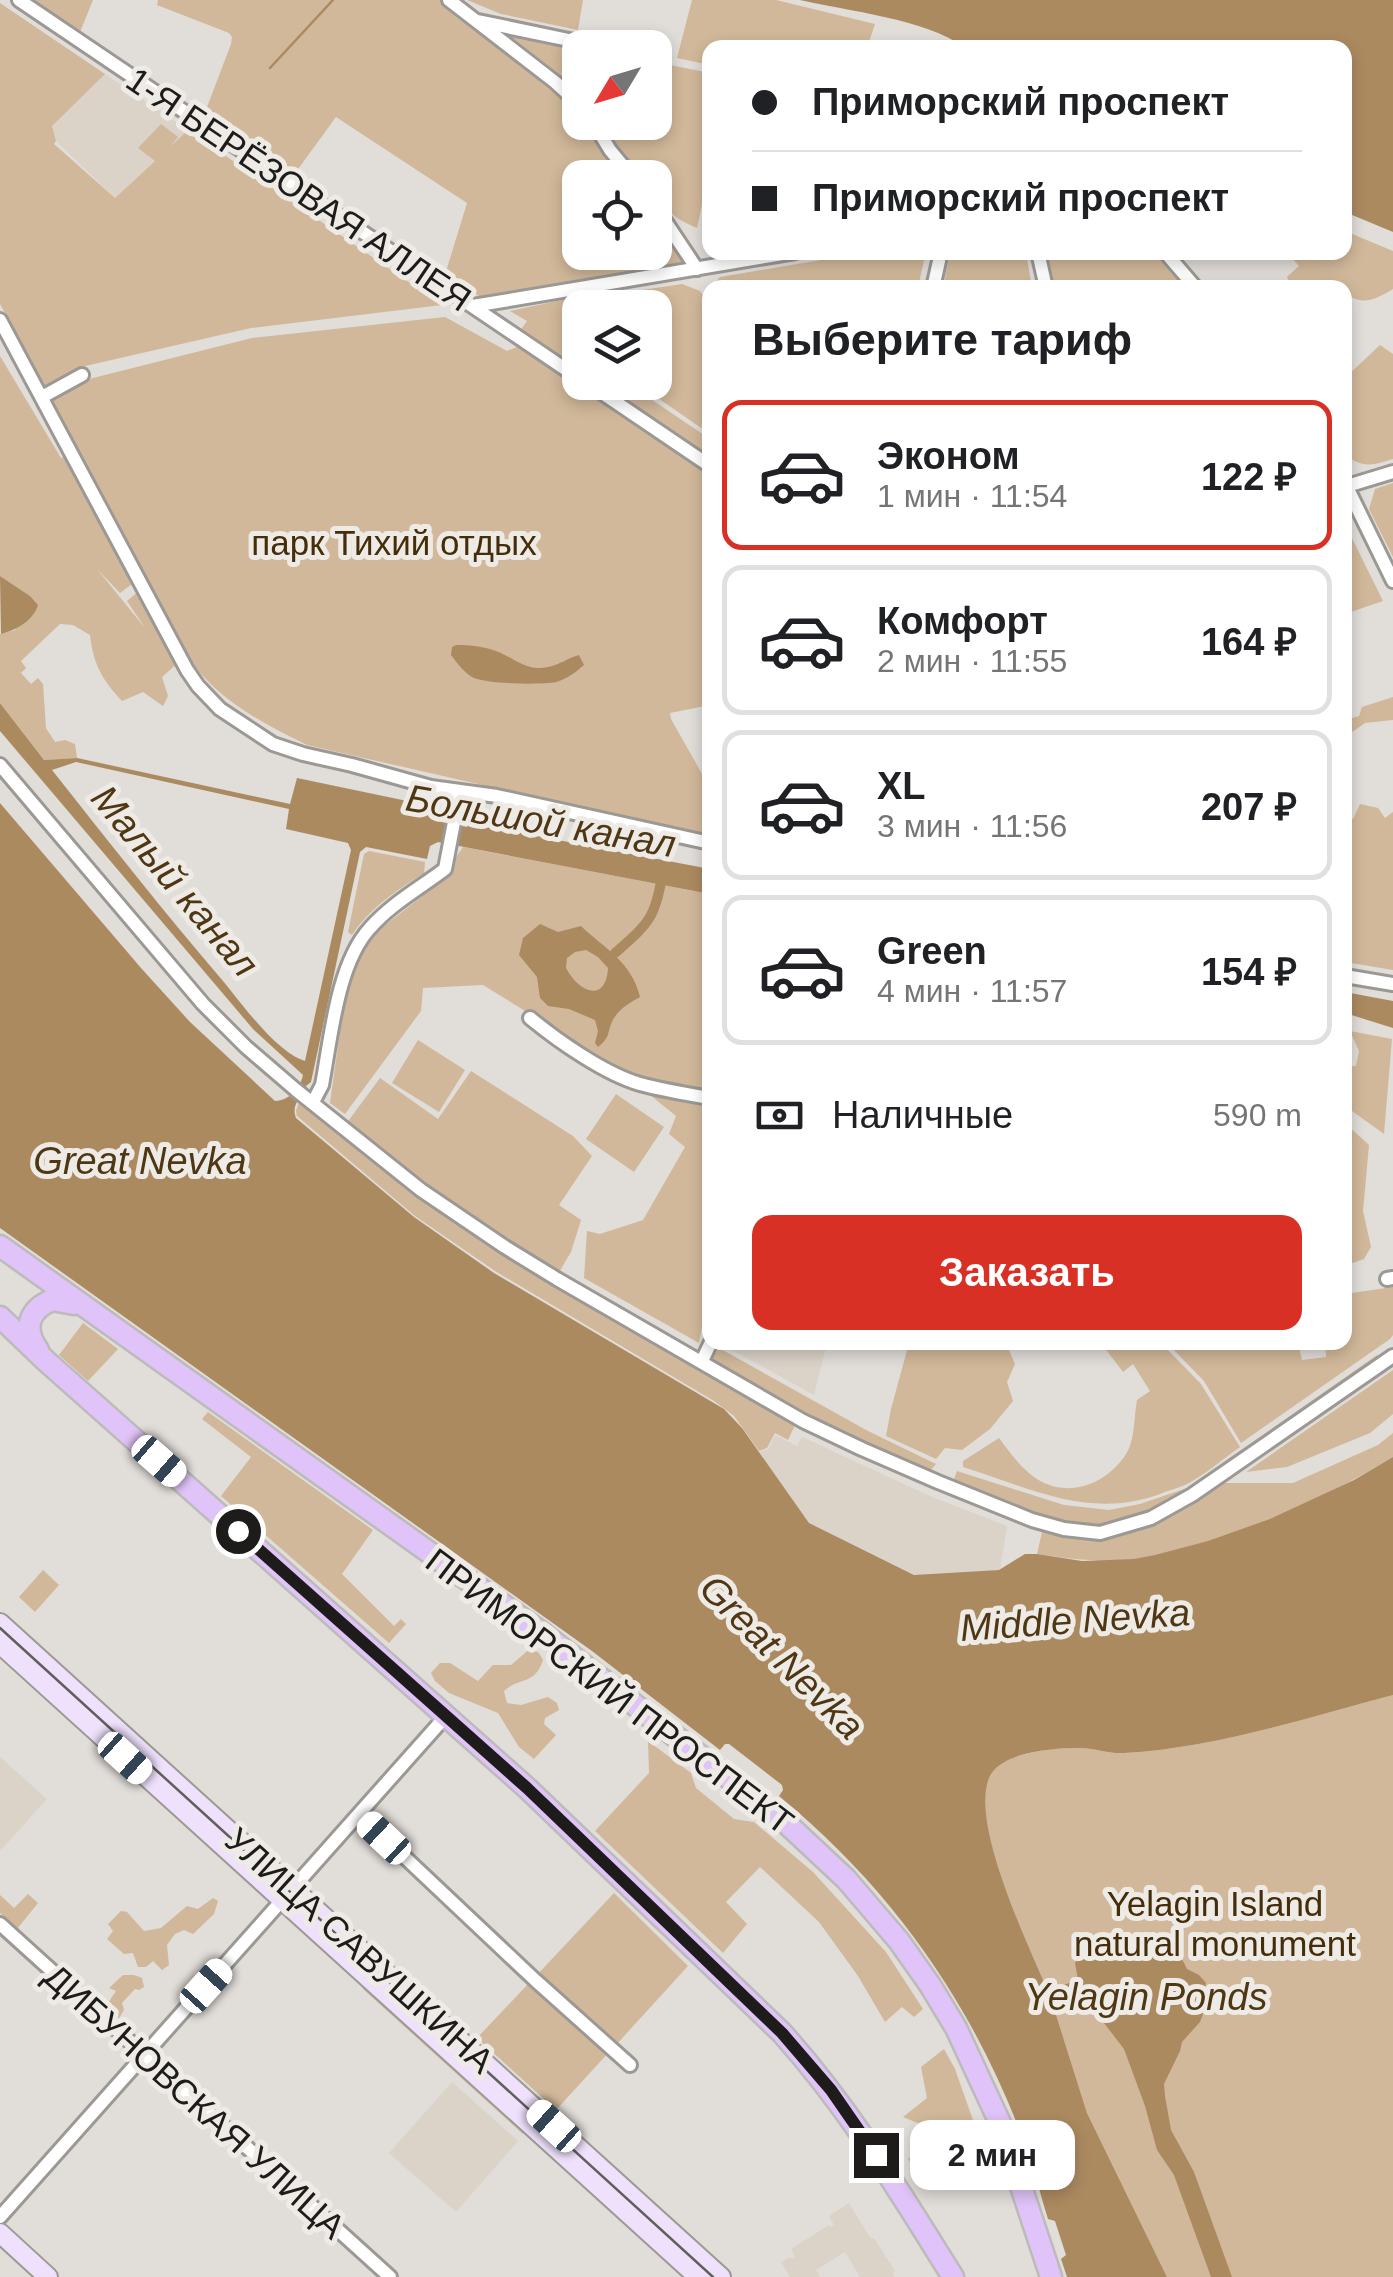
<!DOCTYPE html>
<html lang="ru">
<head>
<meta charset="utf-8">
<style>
  :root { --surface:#fff; --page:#f6f6f6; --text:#202124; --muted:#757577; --line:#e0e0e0; --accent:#d93025 }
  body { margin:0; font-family:Helvetica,sans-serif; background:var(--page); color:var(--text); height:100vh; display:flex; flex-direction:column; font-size:38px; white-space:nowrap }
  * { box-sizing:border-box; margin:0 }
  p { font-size:32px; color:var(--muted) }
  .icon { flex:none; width:55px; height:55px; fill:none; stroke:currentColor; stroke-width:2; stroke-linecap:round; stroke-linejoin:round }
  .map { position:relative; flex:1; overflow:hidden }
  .side { position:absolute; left:702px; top:280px; width:650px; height:1070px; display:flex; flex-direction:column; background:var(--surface); border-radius:20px; box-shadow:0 5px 15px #0003 }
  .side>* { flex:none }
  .top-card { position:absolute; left:702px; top:40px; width:650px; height:220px; border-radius:20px; box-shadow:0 5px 15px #0003; display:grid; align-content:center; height:220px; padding:0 50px; background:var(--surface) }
  .needle { width:65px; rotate:232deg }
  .tools { position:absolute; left:562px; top:30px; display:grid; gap:20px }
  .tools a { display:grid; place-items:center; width:110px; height:110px; border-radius:20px; background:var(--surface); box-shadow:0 5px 15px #0003; font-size:50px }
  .end { position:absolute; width:45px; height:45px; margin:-22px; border:12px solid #1d1c1a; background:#fff; box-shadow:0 0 0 5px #fff }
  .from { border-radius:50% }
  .bubble { position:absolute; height:70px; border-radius:20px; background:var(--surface); box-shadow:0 5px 15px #0003; font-size:32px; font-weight:700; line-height:70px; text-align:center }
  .car { position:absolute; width:30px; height:60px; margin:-30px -15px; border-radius:12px; box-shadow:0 0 8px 2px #0007; background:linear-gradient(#fff 24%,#345 0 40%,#fff 0 76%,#345 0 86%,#fff 0) }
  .top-card b { display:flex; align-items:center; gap:35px; height:95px; font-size:38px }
  .top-card b+b { border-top:2px solid var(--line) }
  .top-card i { width:25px; height:25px; background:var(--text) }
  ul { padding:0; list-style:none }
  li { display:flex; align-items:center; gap:30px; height:150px; margin:0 20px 15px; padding:0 30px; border:5px solid var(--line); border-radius:20px }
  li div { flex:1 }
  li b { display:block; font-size:38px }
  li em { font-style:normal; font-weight:700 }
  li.active { border-color:var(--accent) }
  li>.icon { width:90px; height:90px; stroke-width:1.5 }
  h2 { padding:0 50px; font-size:45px; line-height:120px }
  .pay { display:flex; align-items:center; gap:25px; height:110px; padding:0 50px; font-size:38px }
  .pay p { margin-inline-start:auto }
  .primary-button { display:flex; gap:20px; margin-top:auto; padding:20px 50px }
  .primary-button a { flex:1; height:115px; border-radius:20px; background:var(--accent); color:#fff; font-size:40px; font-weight:700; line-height:115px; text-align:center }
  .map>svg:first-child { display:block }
  .built { fill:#dbd3c8 }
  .green { fill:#d1b89a }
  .water { fill:#ac8a60; fill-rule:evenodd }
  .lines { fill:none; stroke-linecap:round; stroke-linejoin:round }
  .stream { stroke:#ac8a60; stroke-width:2.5 }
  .canal { stroke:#ac8a60; stroke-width:10 }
  .street-casing { stroke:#9c9995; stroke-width:18 }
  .secondary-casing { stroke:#9c9995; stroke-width:22 }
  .primary-casing { stroke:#bbbbba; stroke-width:25 }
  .street { stroke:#fff; stroke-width:12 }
  .secondary { stroke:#efe1fc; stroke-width:18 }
  .primary { stroke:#e0c3f8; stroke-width:20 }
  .tram { stroke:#615f5c; stroke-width:2.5 }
  .route { stroke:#1d1c1a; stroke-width:12 }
  .labels { text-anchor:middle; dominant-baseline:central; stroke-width:10; stroke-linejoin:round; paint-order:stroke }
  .street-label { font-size:35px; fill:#1d1c1a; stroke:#eeebe6 }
  .park-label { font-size:35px; fill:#452d09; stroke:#eeebe6 }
  .water-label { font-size:38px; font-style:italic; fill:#4f3714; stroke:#eeebe6 }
</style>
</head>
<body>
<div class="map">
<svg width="1393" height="2277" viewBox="0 0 1393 2277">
  <rect width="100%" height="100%" fill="#e1ddd9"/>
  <path class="built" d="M 105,74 L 188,130 L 115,198 L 56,141 L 52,125 Z
    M 720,1342 L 827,1343 L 814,1395 L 719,1343 Z
    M 775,1435 L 797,1446 L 802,1437 L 932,1497 L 1007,1526 L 1000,1570 L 915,1575 L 809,1523 L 759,1452 L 768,1449 Z
    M 0,1757 L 47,1799 L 0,1851 Z
    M 452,2082 L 518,2141 L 456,2212 L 389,2153 Z
    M 849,2203 L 871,2239 L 874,2238 L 895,2271 L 892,2273 L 895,2277 L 860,2277 L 845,2252 L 816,2270 L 820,2277 L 790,2277 L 781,2262 L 790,2257 L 791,2259 L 795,2257 L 791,2249 L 829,2225 L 831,2227 L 834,2225 L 829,2216 Z"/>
  <path class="green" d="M 34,0 L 93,0 L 80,32 Z
    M 158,0 L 448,0 L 557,91 L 626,177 L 580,178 L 580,252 L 655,252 L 655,219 L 684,265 L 483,298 L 444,278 L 467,203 L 336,117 L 293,176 L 204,115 L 231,44 L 232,37 L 229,33 L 157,5 Z
    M 467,0 L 583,0 L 578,30 L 501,14 Z
    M 692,0 L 776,0 L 875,24 L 868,45 L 838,40 L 836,47 L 710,48 L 710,65 L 677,58 Z
    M 0,3 L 105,74 L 52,126 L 56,141 L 54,144 L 115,198 L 155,161 L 138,148 L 161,124 L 178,137 L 171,146 L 188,130 L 442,305 L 251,328 L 81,367 L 46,388 L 0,304 Z
    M 505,32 L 580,48 L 580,99 L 559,74 Z
    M 655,62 L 710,73 L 710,201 L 703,200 L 697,228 C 674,219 655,204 655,178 L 643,177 L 599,123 L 655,122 Z
    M 1345,231 L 1393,251 L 1393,289 C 1376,299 1363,307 1345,293 L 1345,288 L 1288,287 L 1291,285 L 1287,277 L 1299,266 L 1287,253 L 1345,252 Z
    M 868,252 L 923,253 L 925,256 L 918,287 L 711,287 L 720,277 Z
    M 950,253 L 1026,253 L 1032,287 L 943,287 Z
    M 1046,253 L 1158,253 L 1186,287 L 1054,287 Z
    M 682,284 L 700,291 L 710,306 L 710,434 L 636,383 L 655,382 L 655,308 L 599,307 L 603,296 Z
    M 600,292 L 596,307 L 580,308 L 580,372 L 519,332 L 527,321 L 510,311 Z
    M 445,317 L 507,351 L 517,347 L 525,352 L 523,344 L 710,472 L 710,705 L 670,713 L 671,719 L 710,788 L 710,837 L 307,745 C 266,725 225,704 195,667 L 49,400 L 85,380 L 252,338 Z
    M 1380,345 L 1393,354 L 1393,459 C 1374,465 1361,469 1345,454 L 1345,378 Z
    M 0,356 L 61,458 L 69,455 L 136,581 L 120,593 L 97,569 L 145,628 L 127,601 L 141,589 L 180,661 L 162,677 L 168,696 L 163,706 L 143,692 L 122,701 C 103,681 93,664 90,635 L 73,625 L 60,624 L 21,661 L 26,668 L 21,673 L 31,684 L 38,678 L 43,684 L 46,728 L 55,742 L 65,740 L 75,744 L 77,758 L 44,760 L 0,703 L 0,634 L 15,630 L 30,596 L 0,576 Z
    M 596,383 L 627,383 L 710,439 L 710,458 Z
    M 1393,483 L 1393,557 L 1369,509 L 1375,489 Z
    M 1345,524 L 1383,601 L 1345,614 Z
    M 1393,697 L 1393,720 L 1365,723 L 1345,737 L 1345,720 L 1359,716 L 1362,707 Z
    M 1360,804 L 1378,808 L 1385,818 L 1393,812 L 1393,970 L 1345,962 L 1345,813 L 1353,819 Z
    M 463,847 L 710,894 L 710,1287 L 699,1343 L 584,1278 L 587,1231 L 600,1234 L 643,1220 L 685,1147 L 669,1134 L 676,1116 L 613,1065 L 483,985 L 423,988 L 421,1011 L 345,1114 L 330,1103 L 345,996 L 359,945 L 437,885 Z
    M 369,851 L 425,862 L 424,873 C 397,890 370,908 352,935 L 348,932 L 364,854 Z
    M 1350,1031 L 1392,1039 L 1384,1134 L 1345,1106 L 1345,1067 L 1356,1066 L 1359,1051 Z
    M 418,1040 L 465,1070 L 439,1112 L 392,1083 Z
    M 471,1071 L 573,1136 L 592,1156 L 559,1205 L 581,1220 L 571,1252 L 558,1274 L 435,1194 L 346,1124 L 380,1078 L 438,1119 Z
    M 616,1094 L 664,1127 L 634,1172 L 586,1139 Z
    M 300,1099 L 417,1196 L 462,1228 L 796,1423 L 788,1440 L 775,1433 L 767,1448 L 759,1451 L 734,1416 L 714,1401 L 495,1271 L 415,1216 L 297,1116 L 296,1111 Z
    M 1345,1123 L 1369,1145 L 1363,1211 L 1371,1247 L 1364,1259 L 1347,1265 L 1345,1271 Z
    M 1393,1287 L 1393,1335 L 1390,1339 L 1241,1443 L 1204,1381 L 1167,1343 L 1298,1343 L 1302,1360 L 1326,1357 L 1325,1343 L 1345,1342 L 1345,1294 Z
    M 83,1323 L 118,1349 L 88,1381 L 59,1355 Z
    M 909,1343 L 1006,1343 L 1015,1364 L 1007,1382 L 1013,1401 L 990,1429 L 962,1450 L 945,1448 L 936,1459 L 886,1436 L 891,1409 Z
    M 1101,1343 L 1161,1343 L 1201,1384 L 1240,1447 C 1223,1459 1207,1473 1189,1483 C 1180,1488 1169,1490 1160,1494 C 1089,1520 1030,1488 963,1467 L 963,1461 L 999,1438 C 1011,1454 1024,1473 1044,1483 C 1075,1497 1109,1481 1126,1454 C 1135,1441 1134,1416 1137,1400 L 1150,1391 L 1133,1364 L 1123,1372 Z
    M 719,1348 L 868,1431 L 936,1464 L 930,1471 L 845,1436 L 710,1361 Z
    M 1377,1355 L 1378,1360 L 1188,1493 L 1149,1514 L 1097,1529 L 1055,1523 L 953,1482 L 957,1471 L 1064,1505 L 1109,1510 L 1140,1504 L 1187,1488 Z
    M 1393,1370 L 1393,1414 L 1370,1433 L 1287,1467 L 1246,1472 Z
    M 208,1412 L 373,1530 L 342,1574 L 394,1626 L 401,1619 L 406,1624 L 389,1643 L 221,1496 L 251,1457 L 202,1419 Z
    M 1393,1433 L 1393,1457 C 1319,1501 1223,1547 1137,1559 C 1103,1563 1070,1559 1037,1554 L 1042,1532 L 1063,1537 L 1100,1539 L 1126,1534 L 1154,1525 L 1223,1483 L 1293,1483 L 1378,1445 Z
    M 43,1570 L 59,1585 L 35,1612 L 19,1597 Z
    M 531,1648 L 539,1653 L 543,1660 C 534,1686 521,1676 504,1691 L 507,1703 L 521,1705 L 548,1697 L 557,1703 L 559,1710 L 545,1718 L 544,1724 L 556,1735 L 534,1759 L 519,1747 L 498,1713 L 449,1693 L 435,1681 L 431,1673 L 440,1663 L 450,1663 L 478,1681 L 493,1665 L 511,1665 Z
    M 1393,1695 L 1393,2277 L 1167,2277 L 1087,2113 L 1052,2002 L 1050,1991 L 1047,1989 C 1028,1944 970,1824 988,1779 C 999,1752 1054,1748 1079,1748 C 1094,1748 1108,1754 1124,1753 C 1216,1748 1305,1718 1393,1695 Z
    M 648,1741 L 691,1773 L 696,1788 L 734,1819 L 754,1822 L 813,1872 L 886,1952 L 923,2009 L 914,2017 L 902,2007 L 885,2022 L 858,1976 L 819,1922 L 760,1867 L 726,1902 L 747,1924 L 723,1953 L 595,1831 L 649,1773 Z
    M 614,1893 L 688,1966 L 615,2046 L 535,1977 Z
    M 28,1894 L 38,1903 L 17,1929 L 0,1913 L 0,1895 L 14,1908 Z
    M 213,1898 L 218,1901 L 214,1914 L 193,1934 L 184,1930 L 175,1934 L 167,1945 L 169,1965 L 162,1970 L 153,1961 L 146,1967 L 138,1967 L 133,1953 L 124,1954 L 107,1939 L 113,1931 L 108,1924 L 121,1911 L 127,1912 L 144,1931 L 161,1928 L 187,1906 L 198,1909 Z
    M 123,1975 L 134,1975 L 142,1978 L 144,1987 L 139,1990 L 135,1989 L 122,2003 L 124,2010 L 119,2018 L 111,2016 L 106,2006 L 116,1991 L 109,1988 Z
    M 529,1983 L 609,2052 L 556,2110 L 477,2038 Z
    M 365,1987 L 528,2128 L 523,2134 L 363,1989 Z
    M 944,2049 L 955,2069 L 974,2123 L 971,2133 L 954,2156 L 919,2169 L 913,2166 L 908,2159 L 927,2142 L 930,2128 L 903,2117 L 927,2098 L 921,2067 Z"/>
  <path class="water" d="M 800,0 L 1393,0 L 1393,232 L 1345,212 L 1345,48 L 964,47 C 926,19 847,11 800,0 Z
    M 0,576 L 30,596 L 38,605 C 33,621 16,630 1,634 Z
    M 456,645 C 470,645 482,646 496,651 C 515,658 526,672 548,667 C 559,665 568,658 579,655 L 584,665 C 576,672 567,679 556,682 C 541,685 489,684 474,678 C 465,674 457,663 451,655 L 452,647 Z
    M 0,703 L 44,760 L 77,758 L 290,804 L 297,778 L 436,807 L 436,818 L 441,822 L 467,827 L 469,823 L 710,869 L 710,894 L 438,842 L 430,846 L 427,859 L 366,847 L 360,852 L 311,1082 L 306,1086 L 307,1088 C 300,1098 291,1105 296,1118 L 414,1217 L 494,1273 L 724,1409 L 742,1428 L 809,1523 L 914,1575 L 999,1570 L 1025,1554 L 1037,1554 L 1082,1561 L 1134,1559 L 1155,1555 L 1208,1541 L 1270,1519 L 1354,1480 L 1393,1457 L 1393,1695 C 1305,1718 1216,1748 1124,1753 C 1108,1754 1094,1748 1079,1748 C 1054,1748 999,1752 989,1778 C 970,1824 1028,1944 1047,1989 L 1050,1990 L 1053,1998 L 1052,2002 L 1087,2113 L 1167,2277 L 1067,2277 L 1061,2259 L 1066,2255 L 1055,2221 L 1048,2219 C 1040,2193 1033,2165 1023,2139 C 971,2002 893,1890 779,1796 L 783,1790 L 782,1785 L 729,1744 L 725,1744 L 720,1750 L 592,1651 L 0,1228 L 0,803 L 141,968 L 190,1022 L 275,1101 C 290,1100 300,1089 303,1075 L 253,1029 L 0,731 ZM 76,762 L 289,809 L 286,829 L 348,843 L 351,850 L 305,1061 C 277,1053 242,1004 223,981 C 164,912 108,841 52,770 Z
    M 540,924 L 558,932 L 581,926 C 605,949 632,962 640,997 C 631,1002 620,1008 614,1018 C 606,1032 612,1036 598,1047 L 595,1043 L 598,1031 L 595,1020 L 569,1009 L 548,1006 L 540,998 L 537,977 L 519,955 L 523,938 ZM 586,950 L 598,957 L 608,968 C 606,1004 578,992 566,968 L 567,958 L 575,952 Z
    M 1345,992 L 1393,1001 L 1393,1028 L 1345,1013 Z
    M 1129,1935 C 1153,1936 1178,1945 1187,1969 L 1199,1975 L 1206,1983 L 1204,1992 L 1208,2001 L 1200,2022 L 1182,2042 L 1180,2051 L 1164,2084 L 1165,2096 L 1171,2130 L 1194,2172 L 1232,2277 L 1211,2277 L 1174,2175 L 1157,2150 L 1145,2106 L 1124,2049 L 1087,2001 L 1078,1980 L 1075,1963 L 1083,1949 L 1094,1941 Z"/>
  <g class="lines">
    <path class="stream" d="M 270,68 L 333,0"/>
    <path class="canal" d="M 615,953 C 647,925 656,918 662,875
      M 1052,1994 L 1079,1985"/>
    <defs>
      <path id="street" d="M 19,0 L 580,379
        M 449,0 L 555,82 L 580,105
        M 478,21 L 607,48
        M 593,122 L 610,150 L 633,178
        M 655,206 L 697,269
        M 1038,252 L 1046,288
        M 1165,252 L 1196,288
        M 933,288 L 941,252
        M 473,306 L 795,252
        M 0,320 L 187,670 L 198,686 L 220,709 L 273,744 L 303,754 L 352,765 L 431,787 L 497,796 L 710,843
        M 586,382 L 710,466
        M 42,397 L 82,375
        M 1345,483 L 1393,581
        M 1347,486 L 1393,472
        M 0,765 L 203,1004 L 246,1047 L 296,1090 L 421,1190 L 505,1247 L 557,1279 L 803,1421 L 862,1449 L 938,1482 L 1032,1520 L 1064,1529 L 1100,1533 L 1151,1518 L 1192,1495 L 1393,1356
        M 1345,976 L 1393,984
        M 530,1018 C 558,1041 605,1074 640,1084 C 662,1090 686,1094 710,1098
        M 313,1102 L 322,1085 C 331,1038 337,964 370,928 C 391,904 420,888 445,869 L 460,791
        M 1387,1279 L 1393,1278
        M 702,1361 L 711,1342
        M 359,1814 L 535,1980 L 630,2065
        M 0,1924 L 390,2277
        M 0,2217 L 446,1716"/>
      <path id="secondary" d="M 0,1623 L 721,2277
        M 0,1644 L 698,2277
        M 0,2233 L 48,2277"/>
      <path id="primary" d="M 0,1246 L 545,1635 L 784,1821 L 846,1879 L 899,1941 L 930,1985 L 956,2028 L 1000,2123 L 1051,2277
        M 0,1317 L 46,1361 L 527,1788 L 782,2033 C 850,2109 899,2191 953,2277
        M 38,1350 C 23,1329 28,1310 52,1300 L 74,1304"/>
    </defs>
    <use href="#street" class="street-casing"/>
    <use href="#secondary" class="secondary-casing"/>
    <use href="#primary" class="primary-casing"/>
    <use href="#street" class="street"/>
    <use href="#secondary" class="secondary"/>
    <use href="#primary" class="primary"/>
    <path class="tram" d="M 0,1628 L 713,2277"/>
  </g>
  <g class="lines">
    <path class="route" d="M 238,1531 L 527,1788 L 782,2033 L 831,2090 L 876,2155"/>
  </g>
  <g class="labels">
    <g class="street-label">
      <text transform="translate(299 189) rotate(34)">1-Я БЕРЁЗОВАЯ АЛЛЕЯ</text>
      <text transform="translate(610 1691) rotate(37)">ПРИМОРСКИЙ ПРОСПЕКТ</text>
      <text transform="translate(360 1950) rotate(42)">УЛИЦА САВУШКИНА</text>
      <text transform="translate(195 2101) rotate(42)">ДИБУНОВСКАЯ УЛИЦА</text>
    </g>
    <g class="park-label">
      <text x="394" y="542">парк Тихий отдых</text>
      <text x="1215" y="1903">Yelagin Island<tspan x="1215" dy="40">natural monument</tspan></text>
    </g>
    <g class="water-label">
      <text transform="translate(541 821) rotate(10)">Большой канал</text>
      <text transform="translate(175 881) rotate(50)">Малый канал</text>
      <text x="140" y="1161">Great Nevka</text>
      <text transform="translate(1075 1620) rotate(-4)">Middle Nevka</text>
      <text transform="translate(782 1657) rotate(45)">Great Nevka</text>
      <text x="1146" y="1997">Yelagin Ponds</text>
    </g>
  </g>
</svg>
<div class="tools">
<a><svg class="needle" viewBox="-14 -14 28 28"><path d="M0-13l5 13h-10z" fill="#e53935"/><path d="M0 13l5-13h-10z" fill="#757577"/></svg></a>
<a><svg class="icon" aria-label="locate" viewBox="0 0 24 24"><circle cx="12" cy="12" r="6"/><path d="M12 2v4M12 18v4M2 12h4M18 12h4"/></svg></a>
<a><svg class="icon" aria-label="layers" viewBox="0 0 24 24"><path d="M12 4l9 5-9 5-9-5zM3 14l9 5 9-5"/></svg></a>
</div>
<i class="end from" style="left:238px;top:1531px"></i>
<i class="end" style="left:876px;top:2155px"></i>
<div class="bubble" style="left:910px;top:2120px;width:165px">2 мин</div>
<i class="car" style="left:159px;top:1461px;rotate:131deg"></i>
<i class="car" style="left:125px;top:1758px;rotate:132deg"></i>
<i class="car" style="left:384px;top:1838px;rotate:313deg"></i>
<i class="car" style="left:206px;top:1986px;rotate:42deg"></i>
<i class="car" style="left:554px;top:2126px;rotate:312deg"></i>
<div class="top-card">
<b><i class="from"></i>Приморский проспект</b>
<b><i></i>Приморский проспект</b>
</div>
<section class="side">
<h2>Выберите тариф</h2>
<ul>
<li class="active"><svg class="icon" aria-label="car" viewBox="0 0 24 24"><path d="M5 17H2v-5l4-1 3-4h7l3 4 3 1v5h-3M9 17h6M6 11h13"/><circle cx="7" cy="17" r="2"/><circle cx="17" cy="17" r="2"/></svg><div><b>Эконом</b><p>1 мин · 11:54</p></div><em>122 ₽</em></li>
<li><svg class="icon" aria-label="car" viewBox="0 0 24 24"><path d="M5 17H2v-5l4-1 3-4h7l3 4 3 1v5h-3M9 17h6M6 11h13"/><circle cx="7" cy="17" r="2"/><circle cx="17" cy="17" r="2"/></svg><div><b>Комфорт</b><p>2 мин · 11:55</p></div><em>164 ₽</em></li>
<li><svg class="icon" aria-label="car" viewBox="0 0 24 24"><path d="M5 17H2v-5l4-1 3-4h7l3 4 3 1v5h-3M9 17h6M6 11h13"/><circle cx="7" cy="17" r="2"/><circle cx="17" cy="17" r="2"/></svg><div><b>XL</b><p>3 мин · 11:56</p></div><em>207 ₽</em></li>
<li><svg class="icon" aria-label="car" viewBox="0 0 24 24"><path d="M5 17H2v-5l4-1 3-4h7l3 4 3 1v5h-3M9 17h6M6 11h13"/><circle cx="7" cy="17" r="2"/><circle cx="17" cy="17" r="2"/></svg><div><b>Green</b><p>4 мин · 11:57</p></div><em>154 ₽</em></li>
</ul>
<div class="pay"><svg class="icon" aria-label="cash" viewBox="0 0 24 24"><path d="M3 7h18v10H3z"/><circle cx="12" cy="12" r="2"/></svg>Наличные<p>590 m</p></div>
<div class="primary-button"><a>Заказать</a></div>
</section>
</div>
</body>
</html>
